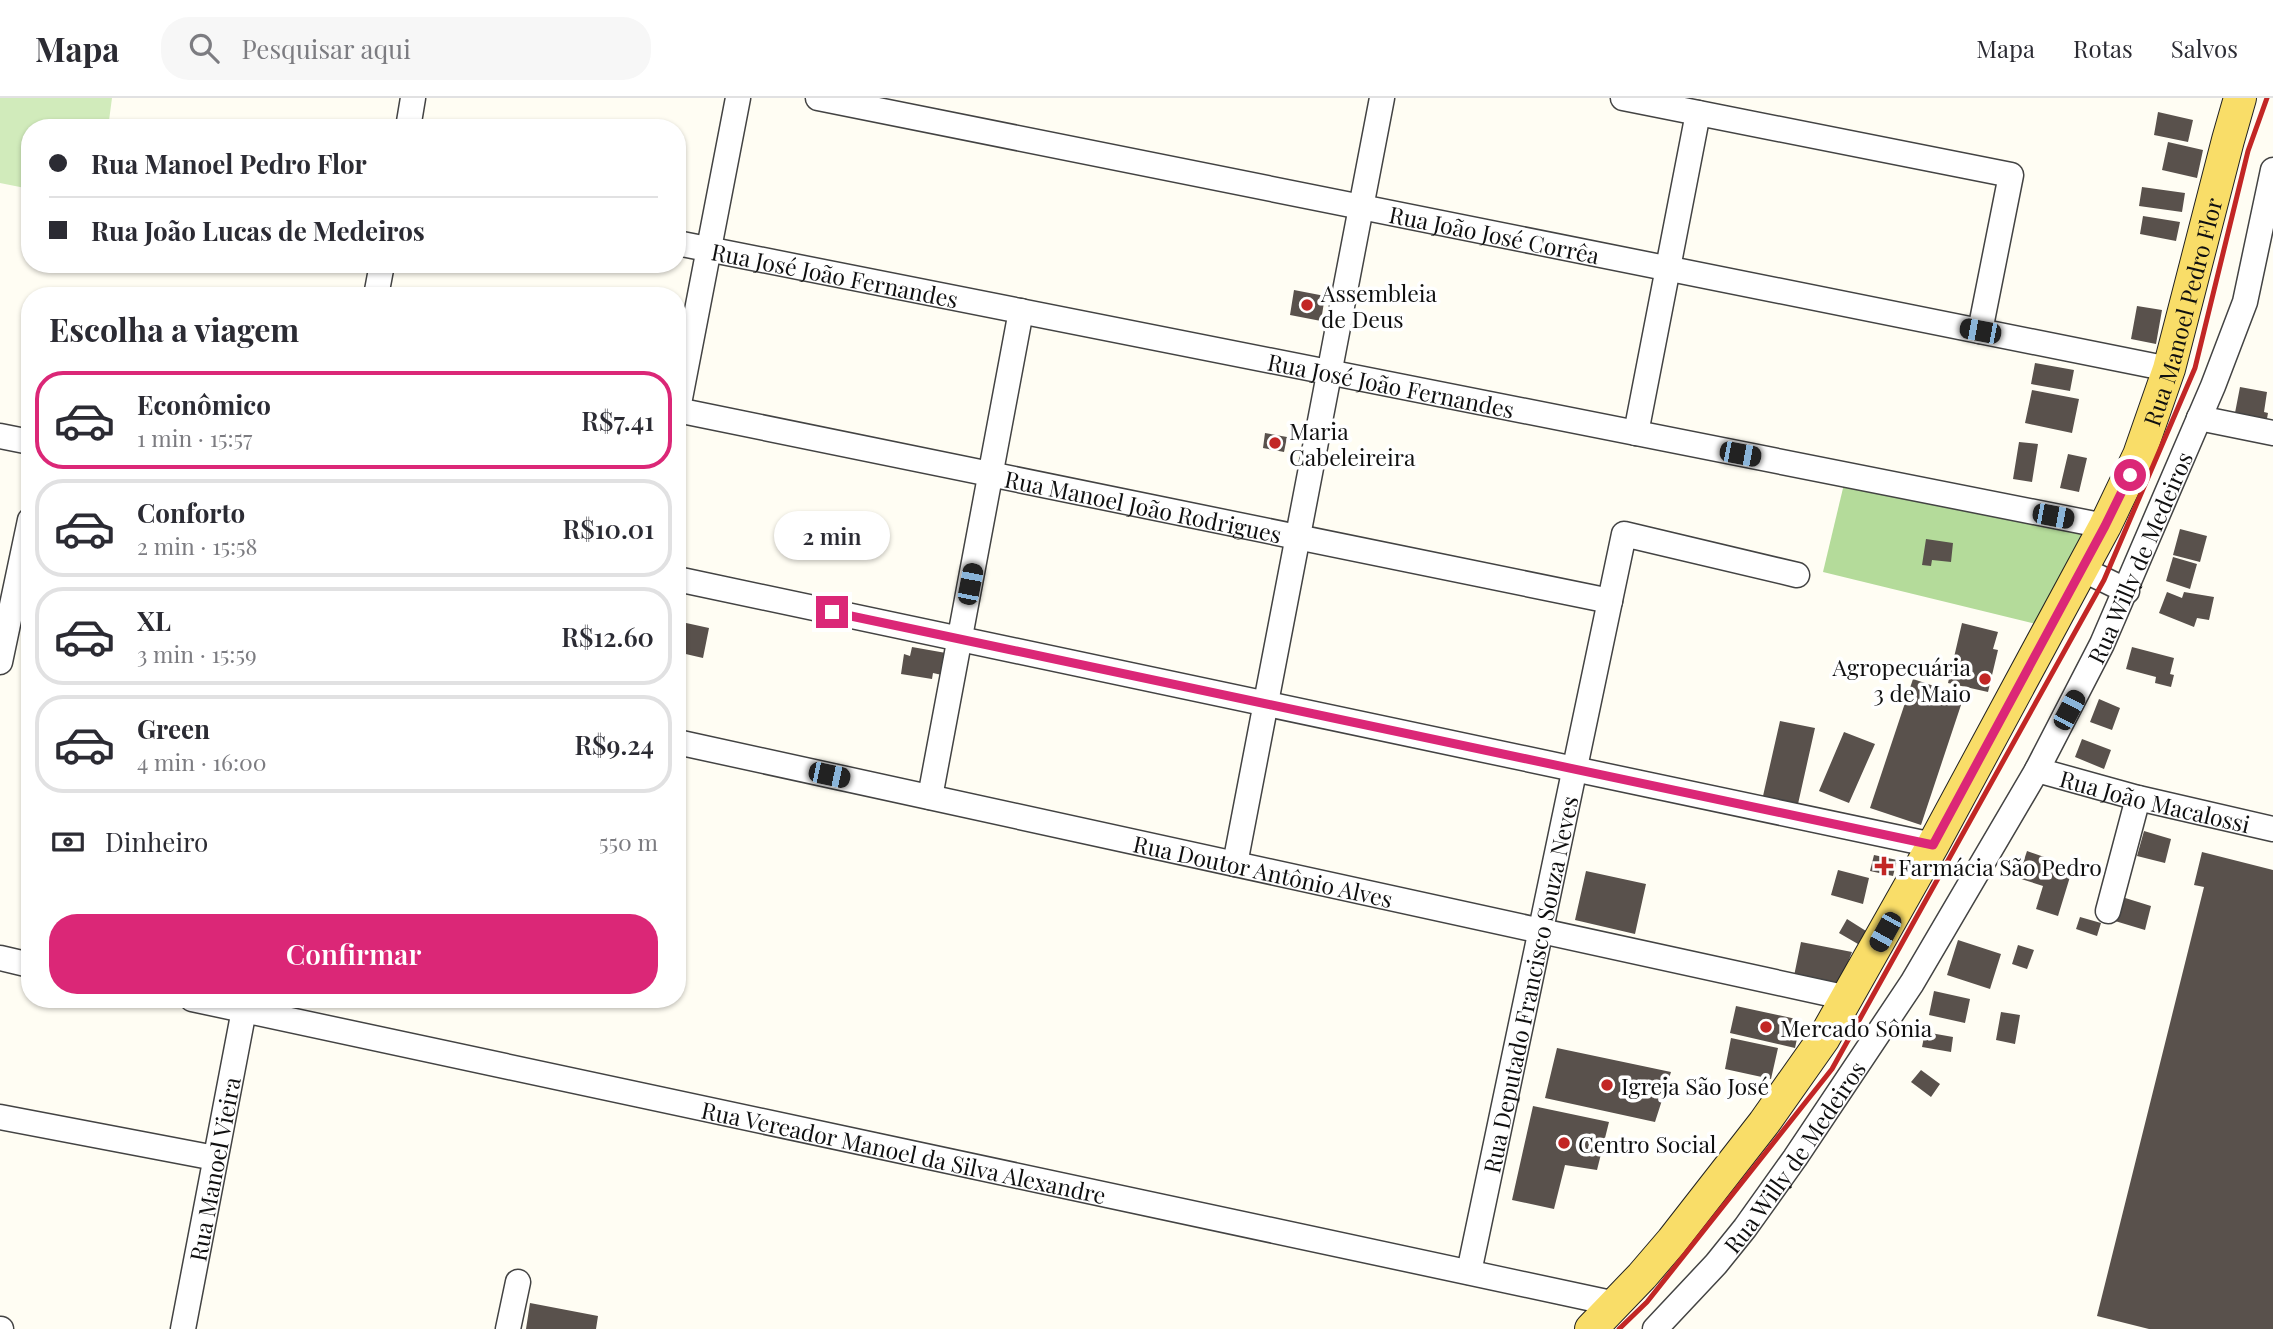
<!DOCTYPE html>
<html lang="pt">
<head>
<meta charset="utf-8">
<style>
  :root { --surface:#fff; --page:#f7f7f7; --text:#2b2b33; --muted:#7c7c81; --line:#e1e1e2; --accent:#db2777 }
  body { margin:0; font-family:"Playfair Display",serif; background:var(--page); color:var(--text); height:100vh; display:flex; flex-direction:column; font-size:26px; white-space:nowrap }
  * { box-sizing:border-box; margin:0 }
  p { font-size:23px; color:var(--muted) }
  .icon { flex:none; width:38px; height:38px; fill:none; stroke:currentColor; stroke-width:2; stroke-linecap:round; stroke-linejoin:round }
  .map { position:relative; flex:1; overflow:hidden }
  .side { position:absolute; left:21px; top:189px; width:665px; height:721px; display:flex; flex-direction:column; background:var(--surface); border-radius:28px; box-shadow:0 2px 5px #0004 }
  .side>* { flex:none }
  .banner { position:absolute; left:21px; top:21px; width:665px; height:154px; border-radius:28px; box-shadow:0 2px 5px #0004; display:grid; align-content:center; height:154px; padding:0 28px; background:var(--surface) }
  .end { position:absolute; width:32px; height:32px; margin:-16px; border:9px solid #db2777; background:#fff; box-shadow:0 0 0 4px #fff }
  .from { border-radius:50% }
  .bubble { position:absolute; height:49px; border-radius:24px; background:var(--surface); box-shadow:0 2px 5px #0004; font-size:23px; font-weight:600; line-height:49px; text-align:center }
  .car { position:absolute; width:21px; height:42px; margin:-21px -10px; border-radius:9px; box-shadow:0 0 5px 2px #0007; background:linear-gradient(#222 24%,#8ab4d8 0 40%,#222 0 76%,#8ab4d8 0 86%,#222 0) }
  .banner b { display:flex; align-items:center; gap:24px; height:66px; font-size:26px }
  .banner b+b { border-top:2px solid var(--line) }
  .banner i { width:18px; height:18px; background:var(--text) }
  ul { padding:0; list-style:none }
  li { display:flex; align-items:center; gap:21px; height:98px; margin:0 14px 10px; padding:0 14px; border:4px solid var(--line); border-radius:28px }
  li div { flex:1 }
  li b { display:block; font-size:26px }
  li em { font-style:normal; font-weight:600 }
  li.active { border-color:var(--accent) }
  li>.icon { width:63px; height:63px; stroke-width:1.5 }
  h2 { padding:0 28px; font-size:32px; line-height:84px }
  .pay { display:flex; align-items:center; gap:18px; height:77px; padding:0 28px; font-size:26px }
  .pay p { margin-inline-start:auto }
  .primary-button { display:flex; gap:14px; margin-top:auto; padding:14px 28px }
  .primary-button a { flex:1; height:80px; border-radius:28px; background:var(--accent); color:#fff; font-size:28px; font-weight:600; line-height:80px; text-align:center }
  header { display:flex; align-items:center; gap:42px; box-sizing:border-box; height:98px; padding:0 35px; background:var(--surface); border-bottom:2px solid var(--line) }
  header strong { font-size:33px }
  nav { display:flex; gap:38px; margin-inline-start:auto; font-size:24px }
  .search { width:490px; height:63px; background:var(--page); display:flex; align-items:center; gap:18px; box-sizing:border-box; padding:0 24px; border-radius:28px; color:var(--muted); font-size:26px }
  .map>svg:first-child { display:block }
  .green { fill:#d1ebbb }
  .forest { fill:#b4db9a }
  .building { fill:#59514c }
  .lines { fill:none; stroke-linecap:round; stroke-linejoin:round }
  .minor-casing { stroke:#434343; stroke-width:27 }
  .major-casing { stroke:#212121; stroke-width:34 }
  .minor { stroke:#fff; stroke-width:24 }
  .major { stroke:#f9dd68; stroke-width:32 }
  .rail { stroke:#c22625; stroke-width:5 }
  .route { stroke:#db2777; stroke-width:9 }
  .poi-dot { fill:#c22625; stroke:#fff; stroke-width:2.5 }
  .labels { text-anchor:middle; dominant-baseline:central; stroke-width:7; stroke-linejoin:round; paint-order:stroke }
  .street-label { font-size:23px; fill:#101010; stroke:#fff }
  .poi-label { font-size:23px; fill:#101010; stroke:#fff; text-anchor:start }
</style>
</head>
<body>
<header>
<strong>Mapa</strong>
<div class="search"><svg class="icon" aria-label="search" viewBox="0 0 24 24"><circle cx="10" cy="10" r="6"/><path d="M15 15l6 6"/></svg>Pesquisar aqui</div>
<nav><a>Mapa</a><a>Rotas</a><a>Salvos</a></nav>
</header>
<div class="map">
<svg width="2273" height="1231" viewBox="0 0 2273 1231">
  <rect width="100%" height="100%" fill="#fffdf3"/>
  <path class="green" d="M 0,0 L 112,0 L 108,30 L 30,30 L 30,91 L 0,85 Z"/>
  <path class="forest" d="M 1844,386 L 2087,433 L 2040,527 L 1823,474 Z"/>
  <path class="building" d="M 2158,14 L 2193,22 L 2188,44 L 2154,37 Z
    M 2168,44 L 2203,52 L 2197,80 L 2162,72 Z
    M 2142,89 L 2185,95 L 2182,114 L 2139,108 Z
    M 2143,118 L 2180,124 L 2176,143 L 2140,136 Z
    M 1294,192 L 1325,198 L 1321,223 L 1290,217 Z
    M 2137,208 L 2162,212 L 2156,246 L 2131,241 Z
    M 2035,265 L 2074,272 L 2070,293 L 2031,286 Z
    M 2240,289 L 2267,294 L 2264,314 L 2268,315 L 2266,326 L 2234,320 Z
    M 2032,292 L 2079,301 L 2072,335 L 2025,325 Z
    M 1265,335 L 1287,339 L 1284,354 L 1263,350 Z
    M 2019,344 L 2038,346 L 2032,384 L 2013,381 Z
    M 2068,356 L 2087,360 L 2079,394 L 2060,390 Z
    M 2180,431 L 2207,438 L 2200,464 L 2173,457 Z
    M 1926,441 L 1953,445 L 1951,464 L 1932,462 L 1931,468 L 1922,467 Z
    M 2173,459 L 2197,466 L 2190,491 L 2166,483 Z
    M 2167,494 L 2182,500 L 2184,494 L 2214,499 L 2209,522 L 2197,520 L 2194,529 L 2159,515 Z
    M 677,523 L 709,530 L 703,560 L 677,554 Z
    M 1962,525 L 1998,534 L 1993,551 L 1998,552 L 1988,594 L 1948,585 Z
    M 912,549 L 946,555 L 942,577 L 933,575 L 932,581 L 901,576 L 904,556 L 910,558 Z
    M 2132,549 L 2174,560 L 2170,576 L 2174,577 L 2171,589 L 2155,585 L 2156,579 L 2126,571 Z
    M 1913,581 L 1964,598 L 1921,727 L 1870,710 Z
    M 2099,601 L 2120,610 L 2112,632 L 2090,624 Z
    M 1780,623 L 1815,630 L 1798,706 L 1763,698 Z
    M 1844,634 L 1875,646 L 1849,705 L 1819,693 Z
    M 2082,641 L 2111,652 L 2104,671 L 2075,659 Z
    M 2144,733 L 2171,741 L 2165,765 L 2137,758 Z
    M 2027,753 L 2073,769 L 2058,818 L 2036,811 L 2043,788 L 2018,780 Z
    M 2202,754 L 2273,772 L 2273,1231 L 2149,1231 L 2097,1218 L 2204,789 L 2194,787 Z
    M 1874,757 L 1897,762 L 1893,778 L 1870,773 Z
    M 1838,772 L 1869,780 L 1863,806 L 1831,797 Z
    M 1586,773 L 1646,786 L 1635,836 L 1575,822 Z
    M 2122,799 L 2151,808 L 2145,832 L 2115,823 Z
    M 2080,819 L 2101,825 L 2097,838 L 2076,831 Z
    M 1847,821 L 1866,833 L 1858,846 L 1839,835 Z
    M 1958,842 L 2001,856 L 1990,891 L 1947,877 Z
    M 1801,844 L 1852,854 L 1839,887 L 1794,878 Z
    M 2018,847 L 2034,852 L 2027,871 L 2012,866 Z
    M 1934,893 L 1970,901 L 1965,925 L 1929,917 Z
    M 1736,908 L 1801,922 L 1795,950 L 1730,935 Z
    M 2001,914 L 2020,917 L 2015,946 L 1996,942 Z
    M 1925,934 L 1953,939 L 1951,954 L 1922,949 Z
    M 1731,940 L 1778,950 L 1771,981 L 1725,971 Z
    M 1557,950 L 1671,974 L 1655,1024 L 1545,1000 Z
    M 1921,972 L 1940,986 L 1931,999 L 1911,984 Z
    M 1533,1008 L 1609,1024 L 1597,1072 L 1565,1067 L 1554,1111 L 1512,1102 Z
    M 530,1205 L 598,1218 L 596,1231 L 526,1231 Z"/>
  <g class="lines">
    <defs>
      <g id="minor">
        <path id="s1" d="M 818,0 L 2169,271"/>
        <path d="M 1623,0 L 2011,77 L 1980,233"/>
        <path d="M 408,30 L 413,0"/>
        <path id="s2" d="M 677,145 L 2105,428"/>
        <path d="M 376,198 L 382,166"/>
        <path id="s3" d="M 677,312 L 1610,503"/>
        <path d="M 677,316 L 738,0"/>
        <path d="M 2199,320 L 2273,335"/>
        <path d="M 1636,335 L 1698,15"/>
        <path d="M 0,338 L 30,344"/>
        <path d="M 2082,471 L 2127,493"/>
        <path d="M 677,481 L 1933,747"/>
        <path d="M 0,564 L 30,422"/>
        <path id="s4" d="M 677,644 L 1848,900"/>
        <path id="s5" d="M 2037,672 L 2138,700 L 2273,731"/>
        <path d="M 930,699 L 1021,213"/>
        <path d="M 1235,766 L 1382,0"/>
        <path d="M 2108,813 L 2138,700"/>
        <path d="M 0,860 L 30,867"/>
        <path id="s6" d="M 192,901 L 1616,1206"/>
        <path d="M 0,1019 L 215,1060"/>
        <path id="s7" d="M 1469,1174 L 1624,436 L 1797,477"/>
        <path d="M 0,1231 L 1,1231"/>
        <path id="s8" d="M 183,1231 L 244,912"/>
        <path d="M 508,1231 L 518,1184"/>
        <path id="s9" d="M 1655,1231 L 1716,1166 L 1745,1130 L 1795,1060 L 1912,885 L 2037,672 L 2102,546 L 2213,288 L 2245,204 L 2273,72"/>
      </g>
      <g id="major">
        <path id="s10" d="M 1591,1231 L 1642,1178 L 1672,1143 L 1764,1025 L 1824,940 L 1933,747 L 2105,428 L 2139,357 L 2169,271 L 2228,42 L 2240,0"/>
      </g>
    </defs>
    <use href="#minor" class="minor-casing"/>
    <use href="#major" class="major-casing"/>
    <use href="#minor" class="minor"/>
    <use href="#major" class="major"/>
    <path class="rail" d="M 1619,1231 L 1647,1204 L 1832,971 L 2104,482 L 2195,270 L 2248,53 L 2267,0"/>
  </g>
  <g class="lines">
    <path class="route" d="M 832,514 L 1933,747 L 2105,428 L 2130,377"/>
  </g>
  <g class="poi-dot">
    <circle cx="1307" cy="207" r="7"/>
    <circle cx="1275" cy="345" r="7"/>
    <circle cx="1985" cy="581" r="7"/>
    <path d="M1880.5 757.5h7v7h7v7h-7v7h-7v-7h-7v-7h7z"/>
    <circle cx="1766" cy="929" r="7"/>
    <circle cx="1607" cy="987" r="7"/>
    <circle cx="1564" cy="1045" r="7"/>
  </g>
  <g class="labels">
    <g class="street-label">
      <text stroke="none"><textPath href="#s1" startOffset="690">Rua João José Corrêa</textPath></text>
      <text stroke="none"><textPath href="#s2" startOffset="161">Rua José João Fernandes</textPath></text>
      <text stroke="none"><textPath href="#s10" startOffset="1186">Rua Manoel Pedro Flor</textPath></text>
      <text stroke="none"><textPath href="#s2" startOffset="728">Rua José João Fernandes</textPath></text>
      <text stroke="none"><textPath href="#s3" startOffset="476">Rua Manoel João Rodrigues</textPath></text>
      <text stroke="none"><textPath href="#s9" startOffset="915">Rua Willy de Medeiros</textPath></text>
      <text stroke="none"><textPath href="#s5" startOffset="122">Rua João Macalossi</textPath></text>
      <text stroke="none"><textPath href="#s4" startOffset="600">Rua Doutor Antônio Alves</textPath></text>
      <text stroke="none"><textPath href="#s7" startOffset="294">Rua Deputado Francisco Souza Neves</textPath></text>
      <text stroke="none"><textPath href="#s6" startOffset="728">Rua Vereador Manoel da Silva Alexandre</textPath></text>
      <text stroke="none"><textPath href="#s9" startOffset="222">Rua Willy de Medeiros</textPath></text>
      <text stroke="none"><textPath href="#s8" startOffset="163">Rua Manoel Vieira</textPath></text>
    </g>
    <g class="poi-label">
      <text x="1321" y="194">Assembleia<tspan x="1321" dy="26">de Deus</tspan></text>
      <text x="1289" y="332">Maria<tspan x="1289" dy="26">Cabeleireira</tspan></text>
      <text x="1971" y="568" text-anchor="end">Agropecuária<tspan x="1971" dy="26">3 de Maio</tspan></text>
      <text x="1898" y="768">Farmácia São Pedro</text>
      <text x="1780" y="929">Mercado Sônia</text>
      <text x="1621" y="987">Igreja São José</text>
      <text x="1578" y="1045">Centro Social</text>
    </g>
  </g>
</svg>
<i class="end from" style="left:2130px;top:377px"></i>
<i class="end" style="left:832px;top:514px"></i>
<div class="bubble" style="left:774px;top:413px;width:116px">2 min</div>
<i class="car" style="left:1980px;top:233px;rotate:281deg"></i>
<i class="car" style="left:1740px;top:356px;rotate:101deg"></i>
<i class="car" style="left:2053px;top:418px;rotate:101deg"></i>
<i class="car" style="left:970px;top:486px;rotate:11deg"></i>
<i class="car" style="left:2069px;top:612px;rotate:28deg"></i>
<i class="car" style="left:829px;top:677px;rotate:102deg"></i>
<i class="car" style="left:1885px;top:834px;rotate:209deg"></i>
<div class="banner">
<b><i class="from"></i>Rua Manoel Pedro Flor</b>
<b><i></i>Rua João Lucas de Medeiros</b>
</div>
<section class="side">
<h2>Escolha a viagem</h2>
<ul>
<li class="active"><svg class="icon" aria-label="car" viewBox="0 0 24 24"><path d="M5 17H2v-5l4-1 3-4h7l3 4 3 1v5h-3M9 17h6M6 11h13"/><circle cx="7" cy="17" r="2"/><circle cx="17" cy="17" r="2"/></svg><div><b>Econômico</b><p>1 min · 15:57</p></div><em>R$7.41</em></li>
<li><svg class="icon" aria-label="car" viewBox="0 0 24 24"><path d="M5 17H2v-5l4-1 3-4h7l3 4 3 1v5h-3M9 17h6M6 11h13"/><circle cx="7" cy="17" r="2"/><circle cx="17" cy="17" r="2"/></svg><div><b>Conforto</b><p>2 min · 15:58</p></div><em>R$10.01</em></li>
<li><svg class="icon" aria-label="car" viewBox="0 0 24 24"><path d="M5 17H2v-5l4-1 3-4h7l3 4 3 1v5h-3M9 17h6M6 11h13"/><circle cx="7" cy="17" r="2"/><circle cx="17" cy="17" r="2"/></svg><div><b>XL</b><p>3 min · 15:59</p></div><em>R$12.60</em></li>
<li><svg class="icon" aria-label="car" viewBox="0 0 24 24"><path d="M5 17H2v-5l4-1 3-4h7l3 4 3 1v5h-3M9 17h6M6 11h13"/><circle cx="7" cy="17" r="2"/><circle cx="17" cy="17" r="2"/></svg><div><b>Green</b><p>4 min · 16:00</p></div><em>R$9.24</em></li>
</ul>
<div class="pay"><svg class="icon" aria-label="cash" viewBox="0 0 24 24"><path d="M3 7h18v10H3z"/><circle cx="12" cy="12" r="2"/></svg>Dinheiro<p>550 m</p></div>
<div class="primary-button"><a>Confirmar</a></div>
</section>
</div>
</body>
</html>
